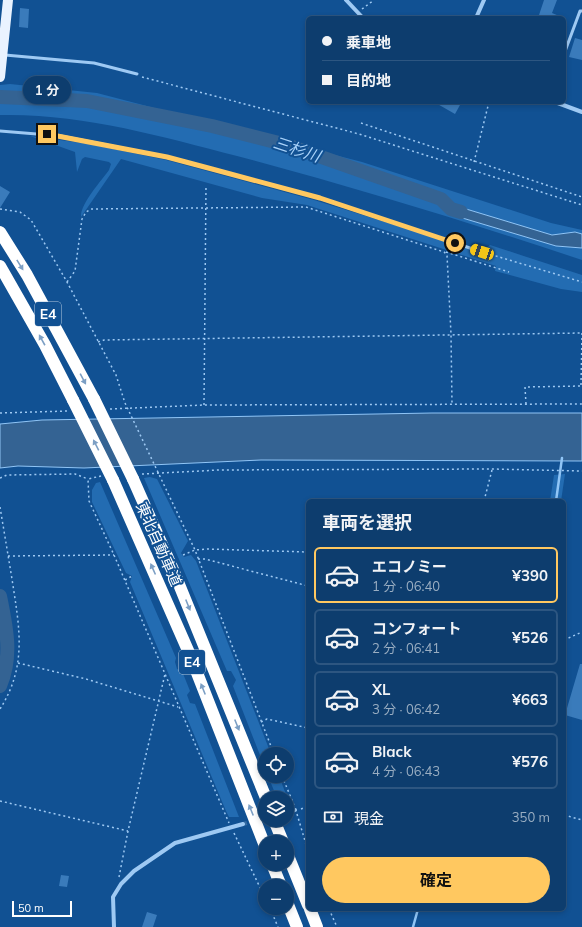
<!DOCTYPE html>
<html lang="ja">
<head>
<meta charset="utf-8">
<style>
  :root { --surface:#0d3d6e; --page:#1b4876; --text:#f1f3f6; --muted:#9aaec2; --line:#2d5681; --accent:#ffc860 }
  body { margin:0; font-family:Mulish,"Noto Sans JP",sans-serif; background:var(--page); color:var(--text); height:100vh; display:flex; flex-direction:column; font-size:15px; white-space:nowrap }
  * { box-sizing:border-box; margin:0 }
  p { font-size:13px; color:var(--muted) }
  .icon { flex:none; width:22px; height:22px; fill:none; stroke:currentColor; stroke-width:2; stroke-linecap:round; stroke-linejoin:round }
  .map { position:relative; flex:1; overflow:hidden }
  .drawer { position:absolute; left:306px; top:499px; width:260px; height:412px; display:flex; flex-direction:column; background:var(--surface); border-radius:6px; box-shadow:0 2px 6px #0003,0 0 0 1px var(--line) }
  .drawer>* { flex:none }
  .hud { position:absolute; left:306px; top:16px; width:260px; height:88px; border-radius:6px; box-shadow:0 2px 6px #0003,0 0 0 1px var(--line); display:grid; align-content:center; height:88px; padding:0 16px; background:var(--surface) }
  .controls { position:absolute; left:258px; top:747px; display:grid; gap:8px }
  .controls a { display:grid; place-items:center; width:36px; height:36px; border-radius:50%; background:var(--surface); box-shadow:0 2px 6px #0003,0 0 0 1px var(--line); font-size:20px }
  .scale { position:absolute; left:12px; bottom:10px; width:60px; box-sizing:border-box; padding-left:4px; border:2px solid #fff; border-top:0; font-size:11px; line-height:14px; white-space:nowrap; color:#fff; -webkit-text-stroke:3px #115193; paint-order:stroke }
  .end { position:absolute; width:18px; height:18px; margin:-9px; border:5px solid #ffc860; background:#111; box-shadow:0 0 0 2px #111 }
  .from { border-radius:50% }
  .bubble { position:absolute; height:28px; border-radius:14px; background:var(--surface); box-shadow:0 2px 6px #0003,0 0 0 1px var(--line); font-size:13px; font-weight:700; line-height:28px; text-align:center }
  .car { position:absolute; width:12px; height:24px; margin:-12px -6px; border-radius:5px; box-shadow:0 0 3px 1px #0007; background:linear-gradient(#f5c518 24%,#345 0 40%,#f5c518 0 76%,#345 0 86%,#f5c518 0) }
  .hud b { display:flex; align-items:center; gap:14px; height:38px; font-size:15px }
  .hud b+b { border-top:1px solid var(--line) }
  .hud i { width:10px; height:10px; background:var(--text) }
  ul { padding:0; list-style:none }
  li { display:flex; align-items:center; gap:12px; height:56px; margin:0 8px 6px; padding:0 8px; border:2px solid var(--line); border-radius:6px }
  li div { flex:1 }
  li b { display:block; font-size:15px }
  li em { font-style:normal; font-weight:700 }
  li.current { border-color:var(--accent) }
  li>.icon { width:36px; height:36px; stroke-width:1.5 }
  h2 { padding:0 16px; font-size:18px; line-height:48px }
  .pay { display:flex; align-items:center; gap:10px; height:44px; padding:0 16px; font-size:15px }
  .pay p { margin-inline-start:auto }
  .button { display:flex; gap:8px; margin-top:auto; padding:8px 16px }
  .button a { flex:1; height:46px; border-radius:24px; background:var(--accent); color:#111; font-size:16px; font-weight:700; line-height:46px; text-align:center }
  .map>svg:first-child { display:block }
  .green { fill:#236cb2 }
  .water { fill:#346393; stroke:#90c5f6 }
  .lines { fill:none; stroke-linecap:round; stroke-linejoin:round }
  .stream { stroke:#90c5f6; stroke-width:2.5 }
  .river { stroke:#346393; stroke-width:14 }
  .building { fill:#3a7bbb }
  .street-tunnel { stroke:#356ba3; stroke-width:4; stroke-dasharray:4 2; stroke-linecap:butt }
  .path { stroke:#9ec9f3; stroke-width:1.5; stroke-dasharray:2 3; stroke-linecap:butt }
  .lane { stroke:#9ec9f3; stroke-width:3 }
  .street { stroke:#9ec9f3; stroke-width:4 }
  .primary { stroke:#eaf3ff; stroke-width:10 }
  .highway { stroke:#fff; stroke-width:12 }
  .highway-bridge { stroke:#fff; stroke-width:12 }
  .oneway { fill:#7c9fc4 }
  .route { stroke:#ffc860; stroke-width:5 }
  .labels { text-anchor:middle; dominant-baseline:central; stroke-width:4; stroke-linejoin:round; paint-order:stroke }
  .shield { fill:#115193; stroke:#b8cbdf; stroke-width:1 }
  .shield-label { font-size:14px; font-weight:bold; fill:#fff }
  .street-label { font-size:15px; fill:#fff; stroke:#115193 }
  .water-label { font-size:16px; font-style:italic; fill:#aad3fa; stroke:#115193 }
</style>
</head>
<body>
<div class="map">
<svg width="582" height="927" viewBox="0 0 582 927">
  <rect width="100%" height="100%" fill="#115193"/>
  <path class="green" d="M 10,84 L 97,93 L 362,162 L 551,223 L 582,230 L 582,234 L 575,232 L 552,235 L 443,202 L 439,203 L 449,214 L 556,246 L 582,248 L 582,260 C 468,222 353,187 237,156 C 160,136 80,113 0,115 L 0,85 Z
    M 30,136 L 89,144 L 166,160 L 314,200 L 482,252 L 490,245 L 582,275 L 582,292 L 561,289 L 495,271 L 496,266 L 307,205 L 262,198 L 121,159 L 81,217 C 80,204 102,180 109,170 L 111,164 L 109,162 L 85,157 L 82,159 L 77,172 L 75,152 Z
    M 565,474 L 561,501 L 550,501 L 554,475 Z
    M 150,477 L 157,479 L 188,541 L 181,553 L 184,557 L 191,555 L 196,561 L 271,754 L 265,754 L 265,768 L 233,686 L 236,680 L 231,671 L 227,671 L 144,478 Z
    M 100,482 L 176,658 L 175,662 L 177,669 L 182,671 L 190,691 L 187,695 L 190,703 L 195,704 L 239,817 L 229,817 L 226,811 L 130,582 L 132,576 L 126,573 L 92,502 L 92,490 L 96,483 Z
    M 268,776 L 279,776 L 287,797 L 287,805 L 287,798 L 277,798 Z"/>
  <path class="water" d="M 443,202 L 552,235 L 575,232 L 582,234 L 582,248 L 556,246 L 449,214 L 439,203 Z
    M 432,413 L 582,413 L 582,461 L 261,460 L 84,468 L 18,466 L 0,468 L 0,424 L 42,420 Z"/>
  <g class="lines">
    <path class="stream" d="M 556,501 L 562,458
      M 413,927 L 418,909"/>
    <path class="river" d="M 0,97 L 87,101 L 212,126 L 287,145 L 441,199 L 451,209 L 461,212
      M 0,596 C 6,626 13,656 0,686"/>
  </g>
  <path class="building" d="M 544,0 L 557,0 L 552,13 L 564,18 L 546,18 L 539,15 Z
    M 20,8 L 29,9 L 28,28 L 19,27 Z
    M 575,38 L 582,40 L 582,60 L 569,57 Z
    M 434,102 L 456,102 L 460,105 L 455,114 Z
    M 0,186 L 10,192 L 0,208 Z
    M 580,664 L 582,664 L 582,720 L 565,715 Z
    M 61,875 L 69,876 L 67,887 L 59,886 Z
    M 147,912 L 157,915 L 153,927 L 142,927 Z"/>
  <g class="lines">
    <path class="street-tunnel" d="M 243,824 L 265,818"/>
    <path class="path" d="M 362,9 L 374,0
      M 142,77 L 359,134 L 582,205
      M 361,123 L 582,197
      M 474,162 L 489,102
      M 0,209 L 20,212 L 31,220 L 67,282 L 116,375 L 125,403 L 195,550 L 274,754
      M 446,252 L 509,272
      M 486,253 L 582,282
      M 67,282 L 75,271 L 82,219 L 86,212 L 91,209 L 306,207 L 444,252 L 447,255 L 451,334 L 452,404
      M 98,342 L 104,340 L 582,333
      M 581,385 L 582,333
      M 526,404 L 525,387 L 582,386
      M 204,405 L 206,185
      M 110,409 L 204,405 L 582,404
      M 0,413 L 68,411
      M 142,474 L 219,470 L 492,469 L 582,471
      M 101,476 L 88,479 L 89,501 L 114,555 L 229,823
      M 0,478 L 7,475 L 75,474 L 88,479
      M 484,501 L 492,470
      M 0,507 C 4,531 8,555 12,579 C 19,626 28,665 0,709
      M 183,555 L 195,550 L 207,549 L 308,552
      M 8,556 L 114,555
      M 198,559 L 205,559 L 308,586
      M 125,580 L 132,576
      M 564,640 L 582,632
      M 18,663 L 86,679 L 178,707
      M 261,722 L 267,719 L 308,728
      M 282,776 L 294,805
      M 0,801 L 128,831
      M 301,809 L 308,806
      M 297,814 L 308,851
      M 564,815 L 582,820
      M 234,833 L 265,898
      M 119,877 L 128,831 L 165,674
      M 270,908 L 278,927
      M 329,909 L 337,927"/>
    <path class="lane" d="M 564,54 L 580,11 L 582,11
      M 5,55 L 94,63 L 137,74
      M 0,131 L 61,136 L 167,157 L 319,198 L 482,252"/>
    <path class="street" d="M 346,0 L 363,18
      M 476,18 L 484,0
      M 555,102 L 582,112
      M 287,813 L 295,810
      M 114,927 L 113,897 L 121,884 L 134,871 L 175,843 L 243,824"/>
    <path class="primary" d="M 0,77 L 8,0"/>
    <path class="highway" d="M 0,232 L 27,275 L 94,399
      M 0,266 L 45,345 L 73,400
      M 133,479 L 174,572 L 266,798
      M 113,480 L 190,655 L 265,846
      M 274,820 L 283,842
      M 287,853 L 308,905
      M 272,864 L 281,886
      M 287,902 L 297,927
      M 310,909 L 317,927"/>
    <path class="highway-bridge" d="M 94,399 L 133,479
      M 73,400 L 113,480"/>
  </g>
  <defs><path id="oneway-solid" d="M-6-.8H1V-3.2L6.5 0L1 3.2V.8H-6Z"/></defs>
  <g class="oneway">
    <use href="#oneway-solid" transform="translate(20 265) rotate(58)"/>
    <use href="#oneway-solid" transform="translate(42 340) rotate(-119)"/>
    <use href="#oneway-solid" transform="translate(83 379) rotate(62)"/>
    <use href="#oneway-solid" transform="translate(96 445) rotate(-117)"/>
    <use href="#oneway-solid" transform="translate(153 569) rotate(-114)"/>
    <use href="#oneway-solid" transform="translate(188 605) rotate(68)"/>
    <use href="#oneway-solid" transform="translate(203 689) rotate(-112)"/>
    <use href="#oneway-solid" transform="translate(237 725) rotate(68)"/>
    <use href="#oneway-solid" transform="translate(251 810) rotate(-112)"/>
  </g>
  <g class="lines">
    <path class="route" d="M 47,134 L 167,157 L 212,169 L 320,198 L 455,243"/>
  </g>
  <g class="labels">
    <g class="shield">
      <rect x="35" y="302" width="26" height="24" rx="3"/>
      <rect x="179" y="650" width="26" height="24" rx="3"/>
    </g>
    <g class="shield-label">
      <text x="48" y="314">E4</text>
      <text x="192" y="662">E4</text>
    </g>
    <g class="street-label">
      <text transform="translate(159 544) rotate(66)">東北自動車道</text>
    </g>
    <g class="water-label">
      <text transform="translate(297 149) rotate(18)">三杉川</text>
    </g>
  </g>
</svg>
<div class="controls">
<a><svg class="icon" aria-label="locate" viewBox="0 0 24 24"><circle cx="12" cy="12" r="6"/><path d="M12 2v4M12 18v4M2 12h4M18 12h4"/></svg></a>
<a><svg class="icon" aria-label="layers" viewBox="0 0 24 24"><path d="M12 4l9 5-9 5-9-5zM3 14l9 5 9-5"/></svg></a>
<a>+</a>
<a>−</a>
</div>
<div class="scale">50 m</div>
<i class="end from" style="left:455px;top:243px"></i>
<i class="end" style="left:47px;top:134px"></i>
<div class="bubble" style="left:23px;top:76px;width:48px">1 分</div>
<i class="car" style="left:482px;top:252px;rotate:288deg"></i>
<div class="hud">
<b><i class="from"></i>乗車地</b>
<b><i></i>目的地</b>
</div>
<section class="drawer">
<h2>車両を選択</h2>
<ul>
<li class="current"><svg class="icon" aria-label="car" viewBox="0 0 24 24"><path d="M5 17H2v-5l4-1 3-4h7l3 4 3 1v5h-3M9 17h6M6 11h13"/><circle cx="7" cy="17" r="2"/><circle cx="17" cy="17" r="2"/></svg><div><b>エコノミー</b><p>1 分 · 06:40</p></div><em>¥390</em></li>
<li><svg class="icon" aria-label="car" viewBox="0 0 24 24"><path d="M5 17H2v-5l4-1 3-4h7l3 4 3 1v5h-3M9 17h6M6 11h13"/><circle cx="7" cy="17" r="2"/><circle cx="17" cy="17" r="2"/></svg><div><b>コンフォート</b><p>2 分 · 06:41</p></div><em>¥526</em></li>
<li><svg class="icon" aria-label="car" viewBox="0 0 24 24"><path d="M5 17H2v-5l4-1 3-4h7l3 4 3 1v5h-3M9 17h6M6 11h13"/><circle cx="7" cy="17" r="2"/><circle cx="17" cy="17" r="2"/></svg><div><b>XL</b><p>3 分 · 06:42</p></div><em>¥663</em></li>
<li><svg class="icon" aria-label="car" viewBox="0 0 24 24"><path d="M5 17H2v-5l4-1 3-4h7l3 4 3 1v5h-3M9 17h6M6 11h13"/><circle cx="7" cy="17" r="2"/><circle cx="17" cy="17" r="2"/></svg><div><b>Black</b><p>4 分 · 06:43</p></div><em>¥576</em></li>
</ul>
<div class="pay"><svg class="icon" aria-label="cash" viewBox="0 0 24 24"><path d="M3 7h18v10H3z"/><circle cx="12" cy="12" r="2"/></svg>現金<p>350 m</p></div>
<div class="button"><a>確定</a></div>
</section>
</div>
</body>
</html>
